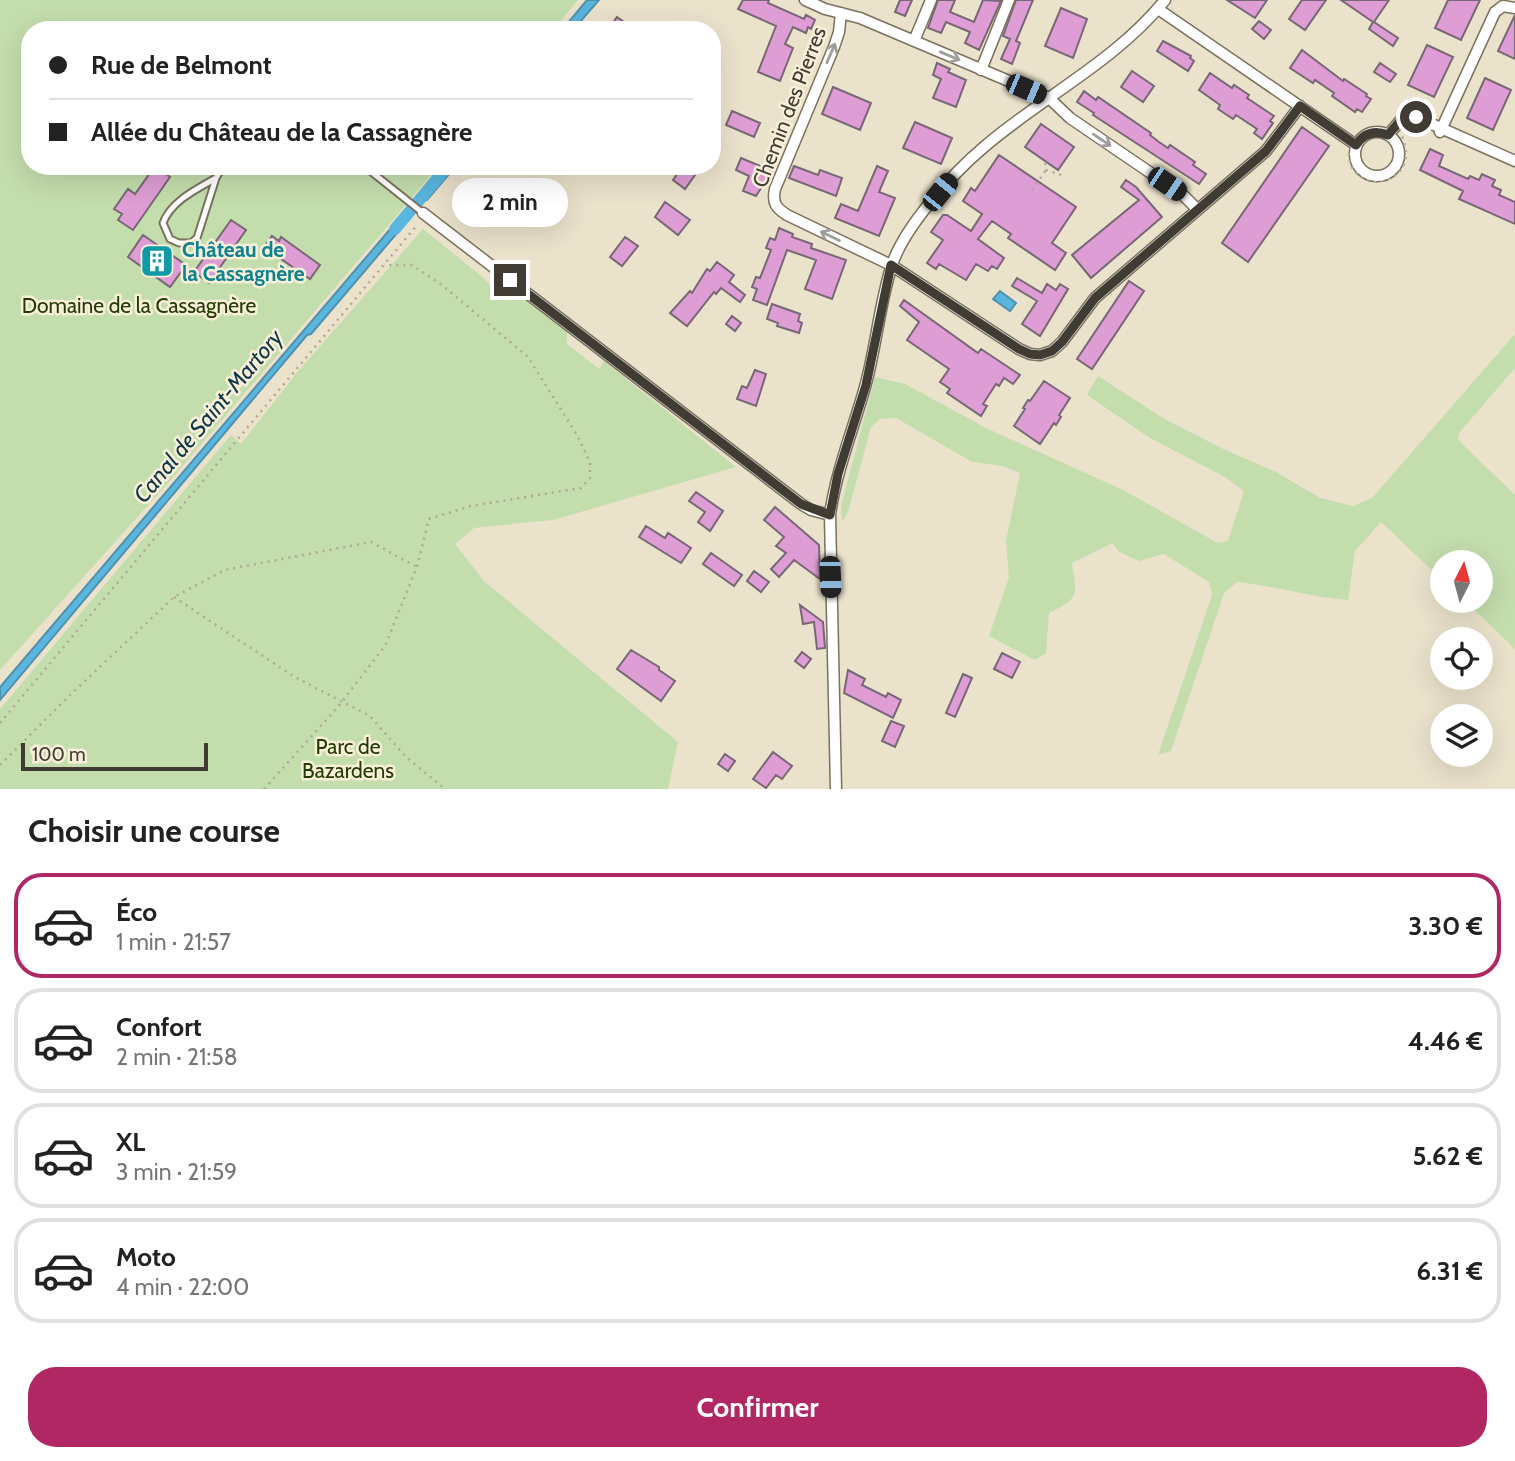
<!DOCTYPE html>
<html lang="fr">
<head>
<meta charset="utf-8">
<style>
  :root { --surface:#fff; --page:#f2f2f2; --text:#222; --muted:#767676; --line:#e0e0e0; --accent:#b12764 }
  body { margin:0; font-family:Cabin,sans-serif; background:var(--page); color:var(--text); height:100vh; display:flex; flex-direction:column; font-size:26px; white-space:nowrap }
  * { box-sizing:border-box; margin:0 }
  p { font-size:23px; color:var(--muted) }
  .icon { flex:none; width:38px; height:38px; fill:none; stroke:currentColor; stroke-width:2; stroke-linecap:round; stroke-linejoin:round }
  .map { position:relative; height:789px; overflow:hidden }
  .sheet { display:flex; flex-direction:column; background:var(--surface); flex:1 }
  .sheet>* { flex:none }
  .banner { position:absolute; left:21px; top:21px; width:700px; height:154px; border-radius:28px; box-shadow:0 7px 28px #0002; display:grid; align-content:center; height:154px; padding:0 28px; background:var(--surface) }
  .needle { width:46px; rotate:6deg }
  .tools { position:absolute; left:1430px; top:550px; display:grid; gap:14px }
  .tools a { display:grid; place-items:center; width:63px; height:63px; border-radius:50%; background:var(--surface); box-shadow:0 7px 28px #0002; font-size:35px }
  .scale { position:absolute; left:21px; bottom:18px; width:187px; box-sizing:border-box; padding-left:7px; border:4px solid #403c34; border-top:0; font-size:19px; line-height:24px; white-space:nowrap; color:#403c34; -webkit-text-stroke:5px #f8efd9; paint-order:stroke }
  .end { position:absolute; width:32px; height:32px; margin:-16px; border:9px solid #403c34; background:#fff; box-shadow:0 0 0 4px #fff }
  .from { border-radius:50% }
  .bubble { position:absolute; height:49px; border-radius:24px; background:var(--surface); box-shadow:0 7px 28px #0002; font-size:23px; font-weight:700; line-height:49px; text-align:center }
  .car { position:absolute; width:21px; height:42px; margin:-21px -10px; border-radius:9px; box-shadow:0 0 5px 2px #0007; background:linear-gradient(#222 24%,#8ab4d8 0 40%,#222 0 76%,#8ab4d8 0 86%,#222 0) }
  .banner b { display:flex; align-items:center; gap:24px; height:66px; font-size:26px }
  .banner b+b { border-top:2px solid var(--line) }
  .banner i { width:18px; height:18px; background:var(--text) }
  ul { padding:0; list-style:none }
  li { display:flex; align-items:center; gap:21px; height:105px; margin:0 14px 10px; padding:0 14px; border:4px solid var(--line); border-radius:28px }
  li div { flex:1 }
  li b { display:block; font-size:26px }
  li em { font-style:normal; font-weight:700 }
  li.current { border-color:var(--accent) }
  li>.icon { width:63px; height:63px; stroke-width:1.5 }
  h2 { padding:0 28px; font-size:32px; line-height:84px }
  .cta { display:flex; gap:14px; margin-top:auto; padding:14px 28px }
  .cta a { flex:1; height:80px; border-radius:28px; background:var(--accent); color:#fff; font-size:28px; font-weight:700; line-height:80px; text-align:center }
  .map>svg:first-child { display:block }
  .green { fill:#c4ddad }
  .water { fill:#59b6de; stroke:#5291ab; stroke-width:2 }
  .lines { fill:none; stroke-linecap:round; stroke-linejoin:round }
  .canal { stroke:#59b6de; stroke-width:12 }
  .building { fill:#de9dd4; stroke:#786775; stroke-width:2 }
  .lane-casing { stroke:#7a715e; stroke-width:9 }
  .street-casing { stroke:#7a715e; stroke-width:13 }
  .path { stroke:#b0a998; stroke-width:2.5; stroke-dasharray:2 5; stroke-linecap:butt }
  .lane { stroke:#fff; stroke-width:5 }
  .street { stroke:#fff; stroke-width:10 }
  .oneway { stroke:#a09e9a }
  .route { stroke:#403c34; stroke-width:9 }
  .labels { text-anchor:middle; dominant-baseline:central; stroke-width:5; stroke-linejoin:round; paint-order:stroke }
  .street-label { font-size:21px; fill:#403c34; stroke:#f8efd9 }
  .culture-label { font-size:21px; font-weight:bold; fill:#0d838f; stroke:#f8efd9; text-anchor:start }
  .park-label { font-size:21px; fill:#243a04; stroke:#f8efd9 }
  .water-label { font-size:23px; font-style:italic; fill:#0d3748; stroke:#f8efd9 }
</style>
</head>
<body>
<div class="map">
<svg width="1515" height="789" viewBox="0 0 1515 789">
  <rect width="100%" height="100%" fill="#ebe2cc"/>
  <path class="green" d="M 0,0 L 578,0 L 553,30 L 30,30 L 30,166 L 439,166 L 168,483 L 0,670 Z
    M 423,229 L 480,275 L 507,301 L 518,293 L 553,311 L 567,327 L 567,344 L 599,369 L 604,361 L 736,467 L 553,520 L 474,528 L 455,544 L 484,581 L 678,742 L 668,789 L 0,789 L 0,709 L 231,435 L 241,444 L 295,375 Z
    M 1515,334 L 1515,368 L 1459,433 L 1458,440 L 1515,495 L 1515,649 L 1464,600 L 1480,600 L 1480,562 L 1442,562 L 1442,580 L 1381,522 L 1355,551 L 1348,600 C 1311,597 1275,586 1237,582 L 1224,593 L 1171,751 L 1158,755 L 1212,595 L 1209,582 L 1164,554 L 1139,561 L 1118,551 L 1113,543 L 1072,563 C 1077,596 1080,598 1049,613 L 1046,653 L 1035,660 L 989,636 L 1009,577 L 1006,541 L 1020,473 L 1003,466 L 972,462 L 896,418 L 880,419 L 871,427 L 848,512 L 842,522 L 841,506 L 875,377 L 905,384 L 986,428 L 1123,490 L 1218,543 L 1228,541 L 1244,491 L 1225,477 L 1150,438 L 1087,395 L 1098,376 L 1163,418 L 1223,449 L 1276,472 L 1320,498 L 1353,506 L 1372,498 Z"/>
  <path class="water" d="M 587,0 L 599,0 L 573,30 L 562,30 Z
    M 445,166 L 456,166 L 427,200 L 420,196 Z
    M 403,214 L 409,219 L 311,334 L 307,335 L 0,700 L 0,687 Z
    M 1000,291 L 1016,303 L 1010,311 L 993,299 Z"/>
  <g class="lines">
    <path class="canal" d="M 395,229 L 448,166"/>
  </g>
  <path class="building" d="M 743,0 L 769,0 L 768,3 L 804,19 L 806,15 L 815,20 L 811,29 L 808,27 L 806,33 L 793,27 L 785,44 L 793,48 L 780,81 L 758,72 L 776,26 L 738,9 Z
    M 900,0 L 912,0 L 905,16 L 895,12 Z
    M 938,0 L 955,0 L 950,12 L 974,22 L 983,0 L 1001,1 L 979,50 L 965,43 L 970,32 L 965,30 L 946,22 L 941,33 L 928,28 Z
    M 1016,0 L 1033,0 L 1016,41 L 1020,43 L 1012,64 L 1001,59 L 1010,39 L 1003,36 Z
    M 1227,0 L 1267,0 L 1255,18 Z
    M 1302,0 L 1326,0 L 1305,30 L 1289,19 Z
    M 1341,0 L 1389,0 L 1374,22 L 1398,38 L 1393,46 L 1369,29 L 1373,22 Z
    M 1448,0 L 1480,0 L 1461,40 L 1435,28 Z
    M 1061,8 L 1087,19 L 1073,58 L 1045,46 Z
    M 1515,15 L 1515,59 L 1498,51 Z
    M 617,17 L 635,30 L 608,30 Z
    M 1259,21 L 1271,30 L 1264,39 L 1252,29 Z
    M 1163,41 L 1191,56 L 1190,58 L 1194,61 L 1188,71 L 1157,51 Z
    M 1427,45 L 1453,57 L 1434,97 L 1408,85 Z
    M 1302,50 L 1343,81 L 1344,79 L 1367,94 L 1366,96 L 1371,99 L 1362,112 L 1357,109 L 1355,112 L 1332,96 L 1334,93 L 1315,80 L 1313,83 L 1290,68 Z
    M 937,63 L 950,69 L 948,72 L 966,80 L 956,107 L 933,98 L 941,79 L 933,75 Z
    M 1380,63 L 1396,74 L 1390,82 L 1374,72 Z
    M 1132,71 L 1154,86 L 1143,102 L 1121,87 Z
    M 1210,73 L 1232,88 L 1234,85 L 1249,95 L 1247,98 L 1274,116 L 1270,121 L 1273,123 L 1262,139 L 1254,133 L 1257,129 L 1236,115 L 1233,119 L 1218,109 L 1220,105 L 1199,90 Z
    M 1485,78 L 1511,90 L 1493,130 L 1467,118 Z
    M 833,87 L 871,103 L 860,130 L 822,114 Z
    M 1084,91 L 1096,100 L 1098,97 L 1151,133 L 1150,135 L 1159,142 L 1168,148 L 1170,145 L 1195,162 L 1193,165 L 1206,174 L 1199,184 L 1093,115 L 1094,113 L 1077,102 Z
    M 732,111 L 760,123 L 754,137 L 726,125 Z
    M 915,122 L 952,138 L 941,164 L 903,148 Z
    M 1041,124 L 1074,147 L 1058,170 L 1025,147 Z
    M 1302,127 L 1329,146 L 1248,262 L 1222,243 Z
    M 1430,149 L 1443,155 L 1439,166 L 1468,179 L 1470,176 L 1479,180 L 1482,174 L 1495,180 L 1492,186 L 1501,190 L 1499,195 L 1515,202 L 1515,224 L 1459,199 L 1463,191 L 1420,170 Z
    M 999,155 L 1076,207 L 1052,243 L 1066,253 L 1055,270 L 1008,238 L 1011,234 L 992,221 L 978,239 L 1004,258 L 997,269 L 992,266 L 988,271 L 976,264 L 966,280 L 939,264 L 936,269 L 927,263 L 943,240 L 931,232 L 943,215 L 947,215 L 971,231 L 982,214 L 963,201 L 971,188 L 975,191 Z
    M 741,158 L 772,171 L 756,196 L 743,191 L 749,176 L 736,170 Z
    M 155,166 L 170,177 L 133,230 L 118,220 L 122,214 L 114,209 L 128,189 L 135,194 Z
    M 683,166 L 695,175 L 685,189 L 673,180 Z
    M 794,166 L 818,175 L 820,170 L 842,178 L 836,196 L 789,178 Z
    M 877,166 L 888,171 L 879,192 L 895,198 L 879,236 L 835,218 L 841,204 L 858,211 Z
    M 1126,180 L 1136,187 L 1162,217 L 1091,278 L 1072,255 L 1139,200 L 1121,187 Z
    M 665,202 L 690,220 L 678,235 L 655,217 Z
    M 231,220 L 246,230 L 209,283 L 194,272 Z
    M 779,228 L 793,234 L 792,237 L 812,244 L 811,248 L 846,260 L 832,299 L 805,289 L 816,260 L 787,250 L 767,305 L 753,300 L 757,289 L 752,287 L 756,277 L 760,278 L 771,250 L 766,248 L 770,238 L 775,240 Z
    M 143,235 L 186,265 L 170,287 L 128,257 Z
    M 272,236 L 279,241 L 281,237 L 320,265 L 310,279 L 271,252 L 273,249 L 266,244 Z
    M 625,237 L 638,246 L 622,266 L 610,257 Z
    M 717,262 L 734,275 L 729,282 L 745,295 L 740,302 L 721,288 L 716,294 L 714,292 L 687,326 L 670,313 L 690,291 L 692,293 L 707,269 L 710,271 Z
    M 1017,278 L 1042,293 L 1047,284 L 1056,290 L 1060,284 L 1068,289 L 1040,336 L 1022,324 L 1037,301 L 1012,286 Z
    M 1129,281 L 1144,291 L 1092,369 L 1077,359 Z
    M 904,300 L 978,353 L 981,349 L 1020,375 L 1013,384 L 1004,378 L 999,386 L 996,384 L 983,404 L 987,406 L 981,416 L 947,393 L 950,389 L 940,382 L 949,369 L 907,340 L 919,322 L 900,306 Z
    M 772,304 L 800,314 L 798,321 L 802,323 L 799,333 L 777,326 L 778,323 L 767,319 Z
    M 732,316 L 741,323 L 735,331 L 726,324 Z
    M 755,370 L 766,374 L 756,406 L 737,399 L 742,386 L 747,388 Z
    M 1044,381 L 1070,398 L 1059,415 L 1061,417 L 1056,425 L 1054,423 L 1040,444 L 1014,426 L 1025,409 L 1023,408 L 1028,400 L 1030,401 Z
    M 696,492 L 723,511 L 710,531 L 698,522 L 705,512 L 689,501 Z
    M 775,507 L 819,545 L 820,579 L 794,560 L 779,577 L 771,569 L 786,553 L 776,546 L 784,537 L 764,520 Z
    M 646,526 L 665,538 L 668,533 L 691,548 L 681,563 L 639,537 Z
    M 711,553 L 742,575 L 734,586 L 703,564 Z
    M 754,571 L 769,582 L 761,592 L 747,581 Z
    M 800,605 L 823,622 L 825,648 L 817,649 L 814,622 L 803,624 Z
    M 631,650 L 659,667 L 659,670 L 675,681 L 661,701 L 617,669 Z
    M 802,652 L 811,659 L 804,668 L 795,661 Z
    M 1002,653 L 1020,662 L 1012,678 L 994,669 Z
    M 848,670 L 865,679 L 862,685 L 886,697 L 888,693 L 901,700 L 893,718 L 844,693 Z
    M 963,674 L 972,678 L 955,717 L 946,713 Z
    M 891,721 L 904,726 L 895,747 L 882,741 Z
    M 773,752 L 792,766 L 782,779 L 776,775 L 766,788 L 753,779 Z
    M 725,754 L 735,761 L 728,771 L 718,764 Z"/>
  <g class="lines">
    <defs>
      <path id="lane" d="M 364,166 L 423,213
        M 216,178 C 197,189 171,201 163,223 L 170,239 L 179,243 L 191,243 L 197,238 L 216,178 L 223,166"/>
      <path id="street" d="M 805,0 L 825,9 L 860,18 L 1049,98 L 1070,118 L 1183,195 L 1197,209
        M 1158,9 L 1356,145
        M 841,13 L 839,32 L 834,47 L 775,189 C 772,203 776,208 787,215 L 891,265 L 1019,349 L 1030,354 L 1040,355 L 1052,351 L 1062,342 L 1095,298 L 1266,151 L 1300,106
        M 914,41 L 931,0
        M 981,70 L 1009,0
        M1355 154a22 22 0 1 1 44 0a22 22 0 1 1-44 0Z
        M 1440,132 L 1495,12 L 1503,6 L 1515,8
        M 1388,135 L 1400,121 L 1416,117 L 1515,161
        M 423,213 L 801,504 L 811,510 L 830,515
        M 836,789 L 830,515 C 836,471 853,430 865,387 C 876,348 879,307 891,268 C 902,229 953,173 984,147 C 1042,97 1116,61 1165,0"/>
    </defs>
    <use href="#lane" class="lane-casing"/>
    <use href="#street" class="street-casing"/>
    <path class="path" d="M 1349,153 C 1347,196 1424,189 1402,136
      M 1045,163 L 1046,170 L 1064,176
      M 1032,190 L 1046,170
      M 174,597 L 293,676 L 370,716 L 406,757 L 445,789
      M 0,723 L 418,224
      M 0,765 L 71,694 L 174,597 L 225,570 L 371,542 L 417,567
      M 264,789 L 337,708 L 385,646 L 417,567 L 429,519 L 471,506 L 581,488 L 590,478 L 590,462 L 577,435 L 528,357 L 442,285 L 412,265 L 384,265"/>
    <use href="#lane" class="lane"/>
    <use href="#street" class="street"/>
  </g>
  <defs><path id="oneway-shaft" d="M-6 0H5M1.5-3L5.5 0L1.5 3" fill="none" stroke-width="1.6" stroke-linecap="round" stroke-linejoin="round" transform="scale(1.75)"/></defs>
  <g class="oneway">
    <use href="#oneway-shaft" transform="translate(831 53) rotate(-67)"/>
    <use href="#oneway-shaft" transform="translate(950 56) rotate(23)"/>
    <use href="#oneway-shaft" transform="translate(1102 140) rotate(34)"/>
    <use href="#oneway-shaft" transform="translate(830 236) rotate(-154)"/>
  </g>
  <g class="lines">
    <path class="route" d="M 510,280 L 801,504 L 830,515 L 838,474 L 866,385 L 891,265 L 1019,349 L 1030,354 L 1040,355 L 1052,351 L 1062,342 L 1095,298 L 1266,151 L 1300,106 L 1356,145 C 1364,133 1375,130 1388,135 L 1400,121 L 1416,117"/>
  </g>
  <defs>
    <symbol id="building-square" viewBox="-11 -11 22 22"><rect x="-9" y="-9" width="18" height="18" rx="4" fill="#0f9aa8" stroke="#f8efd9"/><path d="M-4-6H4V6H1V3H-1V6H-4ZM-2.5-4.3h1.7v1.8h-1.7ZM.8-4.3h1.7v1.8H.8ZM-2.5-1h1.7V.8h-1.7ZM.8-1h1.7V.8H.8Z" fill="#fff"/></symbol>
  </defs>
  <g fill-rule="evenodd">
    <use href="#building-square" x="138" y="242" width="38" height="38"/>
  </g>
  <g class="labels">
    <g class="street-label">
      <text transform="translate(789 107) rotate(-69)">Chemin des Pierres</text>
    </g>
    <g class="culture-label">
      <text x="182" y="249">Château de<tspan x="182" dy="24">la Cassagnère</tspan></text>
    </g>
    <g class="park-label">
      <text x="139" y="305">Domaine de la Cassagnère</text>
      <text x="348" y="746">Parc de<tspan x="348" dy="24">Bazardens</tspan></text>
    </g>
    <g class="water-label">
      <text transform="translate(208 416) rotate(-50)">Canal de Saint-Martory</text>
    </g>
  </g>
</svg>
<div class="tools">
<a><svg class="needle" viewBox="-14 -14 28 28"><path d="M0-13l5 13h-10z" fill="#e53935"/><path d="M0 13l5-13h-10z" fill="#767676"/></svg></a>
<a><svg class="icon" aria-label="locate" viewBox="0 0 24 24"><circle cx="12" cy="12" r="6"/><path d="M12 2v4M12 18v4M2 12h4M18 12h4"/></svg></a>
<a><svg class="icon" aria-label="layers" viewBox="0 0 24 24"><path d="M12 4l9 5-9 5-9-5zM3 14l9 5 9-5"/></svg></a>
</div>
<div class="scale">100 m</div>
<i class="end from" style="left:1416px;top:117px"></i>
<i class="end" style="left:510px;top:280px"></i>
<div class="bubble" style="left:452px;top:178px;width:116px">2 min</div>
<i class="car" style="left:1026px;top:89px;rotate:113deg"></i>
<i class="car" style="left:1167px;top:184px;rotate:124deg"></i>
<i class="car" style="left:940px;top:192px;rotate:39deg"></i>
<i class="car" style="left:830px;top:577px;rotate:178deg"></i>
<div class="banner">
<b><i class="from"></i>Rue de Belmont</b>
<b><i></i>Allée du Château de la Cassagnère</b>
</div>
</div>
<section class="sheet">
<h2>Choisir une course</h2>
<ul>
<li class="current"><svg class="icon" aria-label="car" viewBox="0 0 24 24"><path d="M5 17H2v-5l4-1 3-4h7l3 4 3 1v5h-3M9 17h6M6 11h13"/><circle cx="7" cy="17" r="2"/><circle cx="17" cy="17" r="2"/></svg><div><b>Éco</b><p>1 min · 21:57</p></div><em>3.30 €</em></li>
<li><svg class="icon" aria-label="car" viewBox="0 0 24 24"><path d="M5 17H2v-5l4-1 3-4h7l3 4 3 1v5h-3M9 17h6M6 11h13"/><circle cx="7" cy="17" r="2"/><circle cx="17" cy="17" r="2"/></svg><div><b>Confort</b><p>2 min · 21:58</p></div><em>4.46 €</em></li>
<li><svg class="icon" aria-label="car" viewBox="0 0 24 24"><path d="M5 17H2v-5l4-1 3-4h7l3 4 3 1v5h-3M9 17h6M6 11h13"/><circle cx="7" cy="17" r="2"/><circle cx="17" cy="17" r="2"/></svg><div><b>XL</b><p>3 min · 21:59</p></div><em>5.62 €</em></li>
<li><svg class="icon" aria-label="car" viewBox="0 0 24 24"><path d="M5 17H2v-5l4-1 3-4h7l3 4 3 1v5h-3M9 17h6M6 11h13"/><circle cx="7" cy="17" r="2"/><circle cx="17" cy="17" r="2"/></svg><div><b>Moto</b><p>4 min · 22:00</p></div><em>6.31 €</em></li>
</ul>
<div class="cta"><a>Confirmer</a></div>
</section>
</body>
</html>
